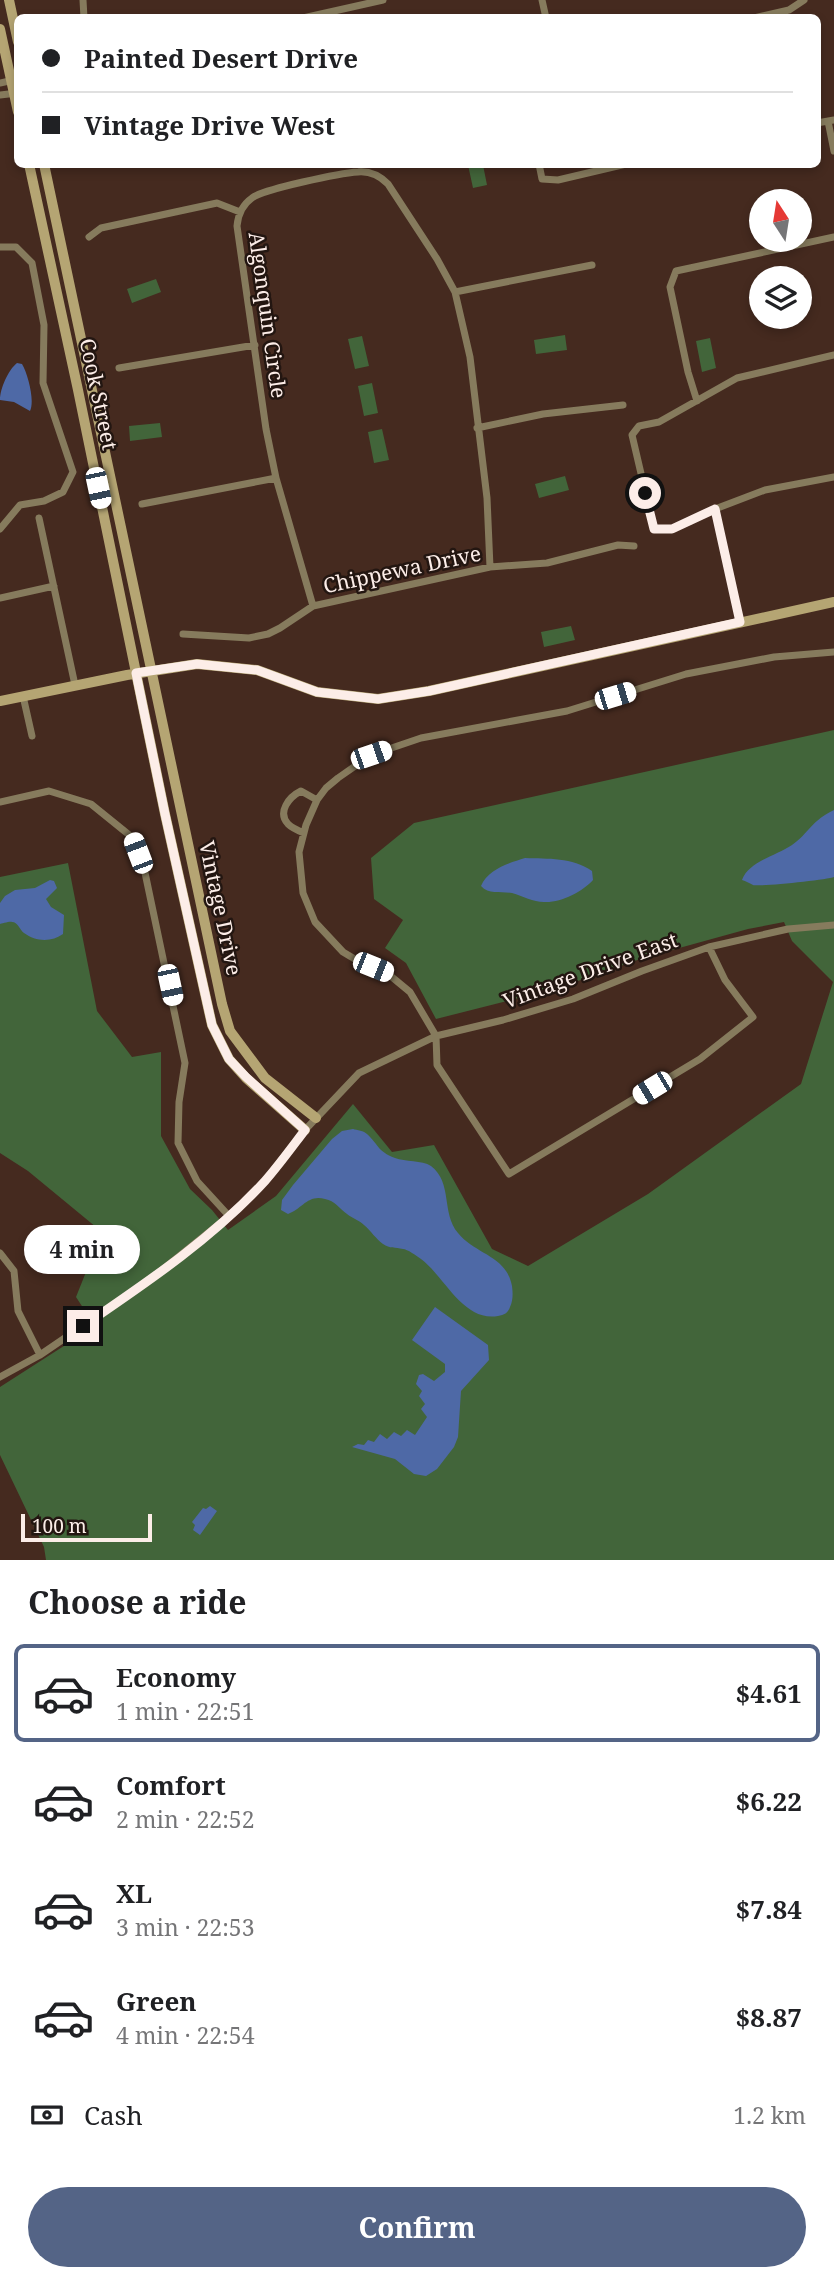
<!DOCTYPE html>
<html lang="en">
<head>
<meta charset="utf-8">
<style>
  :root { --surface:#fff; --page:#f2f2f2; --text:#202124; --muted:#757577; --line:#e0e0e0; --accent:#546486 }
  body { margin:0; font-family:"Noto Serif",serif; background:var(--page); color:var(--text); height:100vh; display:flex; flex-direction:column; font-size:26px; white-space:nowrap }
  * { box-sizing:border-box; margin:0 }
  p { font-size:23px; color:var(--muted) }
  .icon { flex:none; width:38px; height:38px; fill:none; stroke:currentColor; stroke-width:2; stroke-linecap:round; stroke-linejoin:round }
  .map { position:relative; height:1560px; overflow:hidden }
  .side { display:flex; flex-direction:column; background:var(--surface); flex:1 }
  .side>* { flex:none }
  .banner { position:absolute; left:14px; top:14px; width:807px; height:154px; border-radius:10px; box-shadow:0 4px 10px #0003; display:grid; align-content:center; height:154px; padding:0 28px; background:var(--surface) }
  .needle { width:46px; rotate:348deg }
  .fabs { position:absolute; left:749px; top:189px; display:grid; gap:14px }
  .fabs a { display:grid; place-items:center; width:63px; height:63px; border-radius:50%; background:var(--surface); box-shadow:0 4px 10px #0003; font-size:35px }
  .scale { position:absolute; left:21px; bottom:18px; width:131px; box-sizing:border-box; padding-left:7px; border:4px solid #fcede8; border-top:0; font-size:19px; line-height:24px; white-space:nowrap; color:#fcede8; -webkit-text-stroke:5px #231611; paint-order:stroke }
  .end { position:absolute; width:32px; height:32px; margin:-16px; border:9px solid #fcede8; background:#111; box-shadow:0 0 0 4px #111 }
  .from { border-radius:50% }
  .bubble { position:absolute; height:49px; border-radius:24px; background:var(--surface); box-shadow:0 4px 10px #0003; font-size:23px; font-weight:700; line-height:49px; text-align:center }
  .car { position:absolute; width:21px; height:42px; margin:-21px -10px; border-radius:9px; box-shadow:0 0 5px 2px #0007; background:linear-gradient(#fff 24%,#345 0 40%,#fff 0 76%,#345 0 86%,#fff 0) }
  .banner b { display:flex; align-items:center; gap:24px; height:66px; font-size:26px }
  .banner b+b { border-top:2px solid var(--line) }
  .banner i { width:18px; height:18px; background:var(--text) }
  ul { padding:0; list-style:none }
  li { display:flex; align-items:center; gap:21px; height:98px; margin:0 14px 10px; padding:0 14px; border:4px solid transparent; border-radius:10px }
  li div { flex:1 }
  li b { display:block; font-size:26px }
  li em { font-style:normal; font-weight:700 }
  li.current { border-color:var(--accent) }
  li>.icon { width:63px; height:63px; stroke-width:1.5 }
  h2 { padding:0 28px; font-size:32px; line-height:84px }
  .pay { display:flex; align-items:center; gap:18px; height:77px; padding:0 28px; font-size:26px }
  .pay p { margin-inline-start:auto }
  .button { display:flex; gap:14px; margin-top:auto; padding:14px 28px }
  .button a { flex:1; height:80px; border-radius:42px; background:var(--accent); color:#fff; font-size:28px; font-weight:700; line-height:80px; text-align:center }
  .map>svg:first-child { display:block }
  .green { fill:#42653a }
  .water { fill:#4e69a6 }
  .lines { fill:none; stroke-linecap:round; stroke-linejoin:round }
  .street { stroke:#867b5d; stroke-width:7 }
  .secondary { stroke:#b5a573; stroke-width:10 }
  .route { stroke:#fcede8; stroke-width:9 }
  .labels { text-anchor:middle; dominant-baseline:central; stroke-width:5; stroke-linejoin:round; paint-order:stroke }
  .street-label { font-size:21px; fill:#fcede8; stroke:#231611 }
</style>
</head>
<body>
<div class="map">
<svg width="834" height="1560" viewBox="0 0 834 1560">
  <rect width="100%" height="100%" fill="#452a1f"/>
  <path class="green" d="M 468,165 L 483,165 L 487,185 L 473,188 Z
    M 156,279 L 161,292 L 132,303 L 127,289 Z
    M 565,335 L 567,350 L 536,354 L 534,340 Z
    M 362,336 L 369,366 L 355,369 L 348,339 Z
    M 710,338 L 716,368 L 702,372 L 696,341 Z
    M 372,383 L 378,413 L 364,416 L 358,386 Z
    M 160,423 L 162,437 L 130,441 L 129,426 Z
    M 382,429 L 389,460 L 374,463 L 368,432 Z
    M 565,476 L 569,490 L 539,498 L 535,484 Z
    M 571,626 L 575,640 L 544,647 L 541,632 Z
    M 834,730 L 834,1560 L 46,1560 L 44,1547 L 0,1455 L 0,1387 L 95,1326 L 76,1297 L 102,1232 L 28,1171 L 0,1153 L 0,877 L 68,863 L 97,1011 L 132,1057 L 161,1052 L 161,1136 L 190,1189 L 212,1210 L 228,1230 L 276,1196 L 353,1104 L 392,1152 L 434,1145 L 492,1249 L 528,1266 L 648,1194 L 801,1084 L 833,982 L 792,941 L 784,922 L 748,929 L 643,958 L 558,988 L 436,1019 L 406,963 L 385,948 L 403,920 L 374,899 L 371,858 L 414,823 Z"/>
  <path class="water" d="M 17,363 L 22,364 C 28,374 35,401 30,411 L 14,402 L 0,400 C 0,389 8,370 17,363 Z
    M 834,810 L 834,877 C 827,880 758,887 753,885 C 749,883 746,881 742,880 C 749,861 776,856 792,845 C 809,833 812,820 834,810 Z
    M 525,858 C 548,859 572,857 592,871 L 593,880 C 582,892 561,903 544,902 C 533,902 523,896 512,893 C 501,891 489,895 481,886 C 488,869 509,863 525,858 Z
    M 50,880 L 54,881 L 57,888 L 46,899 L 51,907 L 64,915 L 63,934 C 52,942 36,942 24,933 C 19,929 18,922 12,922 C 10,921 1,924 0,924 L 0,903 L 5,896 L 15,890 L 35,888 Z
    M 353,1129 C 357,1130 364,1131 367,1134 C 379,1145 377,1151 395,1158 C 405,1162 422,1160 431,1166 C 453,1183 441,1213 458,1233 C 476,1255 506,1255 512,1286 C 513,1293 513,1301 510,1307 C 508,1313 504,1315 498,1316 C 463,1322 445,1277 421,1259 C 417,1256 407,1249 403,1249 C 395,1247 390,1249 383,1244 C 376,1239 371,1231 364,1225 C 359,1220 352,1218 347,1214 C 339,1208 335,1201 325,1199 C 308,1194 302,1209 288,1214 L 281,1210 L 282,1200 L 293,1185 L 332,1139 L 342,1131 Z
    M 435,1307 L 488,1345 L 489,1360 L 461,1391 L 458,1437 L 454,1447 L 437,1469 L 426,1476 L 414,1474 L 395,1459 L 352,1447 L 358,1444 L 364,1445 L 368,1440 L 374,1442 L 380,1434 L 387,1439 L 394,1432 L 401,1436 L 407,1430 L 415,1435 L 427,1417 L 421,1409 L 425,1404 L 419,1396 L 422,1391 L 416,1384 L 419,1375 L 423,1374 L 434,1381 L 445,1372 L 445,1364 L 412,1340 Z
    M 210,1506 L 217,1511 L 200,1535 L 193,1530 L 195,1525 L 192,1522 L 203,1508 L 206,1509 Z"/>
  <g class="lines">
    <path class="street" d="M 83,0 L 84,18
      M 542,0 L 546,18
      M 303,18 L 383,0
      M 754,18 L 789,10 L 804,0
      M 0,83 L 18,79
      M 0,95 L 17,93
      M 828,121 L 834,151
      M 817,123 L 834,120
      M 539,164 L 542,179 L 558,180 L 626,164
      M 89,237 L 101,228 L 217,203 L 240,212
      M 0,247 L 16,247 L 32,263 L 44,325 L 43,383 L 73,472 L 63,492 L 44,501 L 20,505 L 0,529
      M 455,292 L 592,265
      M 834,355 L 737,378 L 659,422 L 639,426 L 632,435 L 654,529 L 672,529 L 715,509 L 765,490 L 834,477
      M 119,368 L 255,345
      M 697,401 L 688,372 L 670,287 L 676,271 L 834,237
      M 477,428 L 543,414 L 623,405
      M 142,504 L 276,478
      M 715,509 L 740,622
      M 39,518 L 75,685
      M 0,598 L 54,586
      M 313,606 L 276,478 L 266,429 L 237,226 C 238,215 242,205 252,198 C 263,189 341,173 358,172 C 370,171 380,176 388,184 L 437,259 L 455,292 L 470,357 L 487,498 L 490,567
      M 183,634 L 249,638 L 268,634 L 280,628 L 313,606 L 490,567 L 547,563 L 618,545 L 634,546
      M 23,696 L 32,736
      M 0,802 L 49,791 L 91,804 L 133,838 L 144,868 L 185,1063 L 179,1102 L 178,1143 L 197,1181 L 229,1216
      M 304,833 C 299,831 292,828 288,824 C 277,812 289,797 301,791 L 317,800
      M 709,947 L 725,980 L 753,1017 L 700,1059 L 509,1174 L 437,1065 L 436,1036 L 410,992 L 387,973 L 358,961 L 343,952 L 315,922 L 303,893 L 299,852 L 306,825 L 317,800 L 326,788 L 338,778 L 371,755 L 421,738 L 567,711 L 686,674 L 774,657 L 834,652
      M 0,1253 L 14,1271 L 18,1311 L 40,1355
      M 0,1377 L 40,1355 L 147,1282 L 229,1216 L 265,1181 L 305,1130 L 359,1073 L 436,1036 L 503,1020 L 573,999 L 642,971 L 709,947 L 788,929 L 834,925"/>
    <path class="secondary" d="M 9,0 L 18,42
      M 0,29 L 18,112
      M 29,164 L 78,390 L 165,814 L 212,1025 L 229,1059 L 246,1078 L 305,1130
      M 44,164 L 222,1004 L 230,1031 L 265,1078 L 316,1118
      M 0,701 L 127,675 L 197,664 L 257,670 L 317,692 L 378,699 L 429,691 L 834,602"/>
  </g>
  <g class="lines">
    <path class="route" d="M 83,1326 C 146,1283 213,1238 265,1181 C 279,1165 292,1147 305,1130 L 246,1077 L 229,1059 L 212,1025 L 165,814 L 136,673 L 197,664 L 257,670 L 317,692 L 378,699 L 429,691 L 740,622 L 715,509 L 672,529 L 654,529 L 645,493"/>
  </g>
  <g class="labels">
    <g class="street-label">
      <text transform="translate(268 315) rotate(82)">Algonquin Circle</text>
      <text transform="translate(99 394) rotate(78)">Cook Street</text>
      <text transform="translate(402 569) rotate(-12)">Chippewa Drive</text>
      <text transform="translate(221 908) rotate(78)">Vintage Drive</text>
      <text transform="translate(590 970) rotate(-20)">Vintage Drive East</text>
    </g>
  </g>
</svg>
<div class="fabs">
<a><svg class="needle" viewBox="-14 -14 28 28"><path d="M0-13l5 13h-10z" fill="#e53935"/><path d="M0 13l5-13h-10z" fill="#757577"/></svg></a>
<a><svg class="icon" aria-label="layers" viewBox="0 0 24 24"><path d="M12 4l9 5-9 5-9-5zM3 14l9 5 9-5"/></svg></a>
</div>
<div class="scale">100 m</div>
<i class="end from" style="left:645px;top:493px"></i>
<i class="end" style="left:83px;top:1326px"></i>
<div class="bubble" style="left:24px;top:1225px;width:116px">4 min</div>
<i class="car" style="left:98px;top:488px;rotate:168deg"></i>
<i class="car" style="left:615px;top:696px;rotate:73deg"></i>
<i class="car" style="left:371px;top:755px;rotate:71deg"></i>
<i class="car" style="left:138px;top:853px;rotate:339deg"></i>
<i class="car" style="left:373px;top:967px;rotate:112deg"></i>
<i class="car" style="left:170px;top:985px;rotate:168deg"></i>
<i class="car" style="left:652px;top:1088px;rotate:239deg"></i>
<div class="banner">
<b><i class="from"></i>Painted Desert Drive</b>
<b><i></i>Vintage Drive West</b>
</div>
</div>
<section class="side">
<h2>Choose a ride</h2>
<ul>
<li class="current"><svg class="icon" aria-label="car" viewBox="0 0 24 24"><path d="M5 17H2v-5l4-1 3-4h7l3 4 3 1v5h-3M9 17h6M6 11h13"/><circle cx="7" cy="17" r="2"/><circle cx="17" cy="17" r="2"/></svg><div><b>Economy</b><p>1 min · 22:51</p></div><em>$4.61</em></li>
<li><svg class="icon" aria-label="car" viewBox="0 0 24 24"><path d="M5 17H2v-5l4-1 3-4h7l3 4 3 1v5h-3M9 17h6M6 11h13"/><circle cx="7" cy="17" r="2"/><circle cx="17" cy="17" r="2"/></svg><div><b>Comfort</b><p>2 min · 22:52</p></div><em>$6.22</em></li>
<li><svg class="icon" aria-label="car" viewBox="0 0 24 24"><path d="M5 17H2v-5l4-1 3-4h7l3 4 3 1v5h-3M9 17h6M6 11h13"/><circle cx="7" cy="17" r="2"/><circle cx="17" cy="17" r="2"/></svg><div><b>XL</b><p>3 min · 22:53</p></div><em>$7.84</em></li>
<li><svg class="icon" aria-label="car" viewBox="0 0 24 24"><path d="M5 17H2v-5l4-1 3-4h7l3 4 3 1v5h-3M9 17h6M6 11h13"/><circle cx="7" cy="17" r="2"/><circle cx="17" cy="17" r="2"/></svg><div><b>Green</b><p>4 min · 22:54</p></div><em>$8.87</em></li>
</ul>
<div class="pay"><svg class="icon" aria-label="cash" viewBox="0 0 24 24"><path d="M3 7h18v10H3z"/><circle cx="12" cy="12" r="2"/></svg>Cash<p>1.2 km</p></div>
<div class="button"><a>Confirm</a></div>
</section>
</body>
</html>
